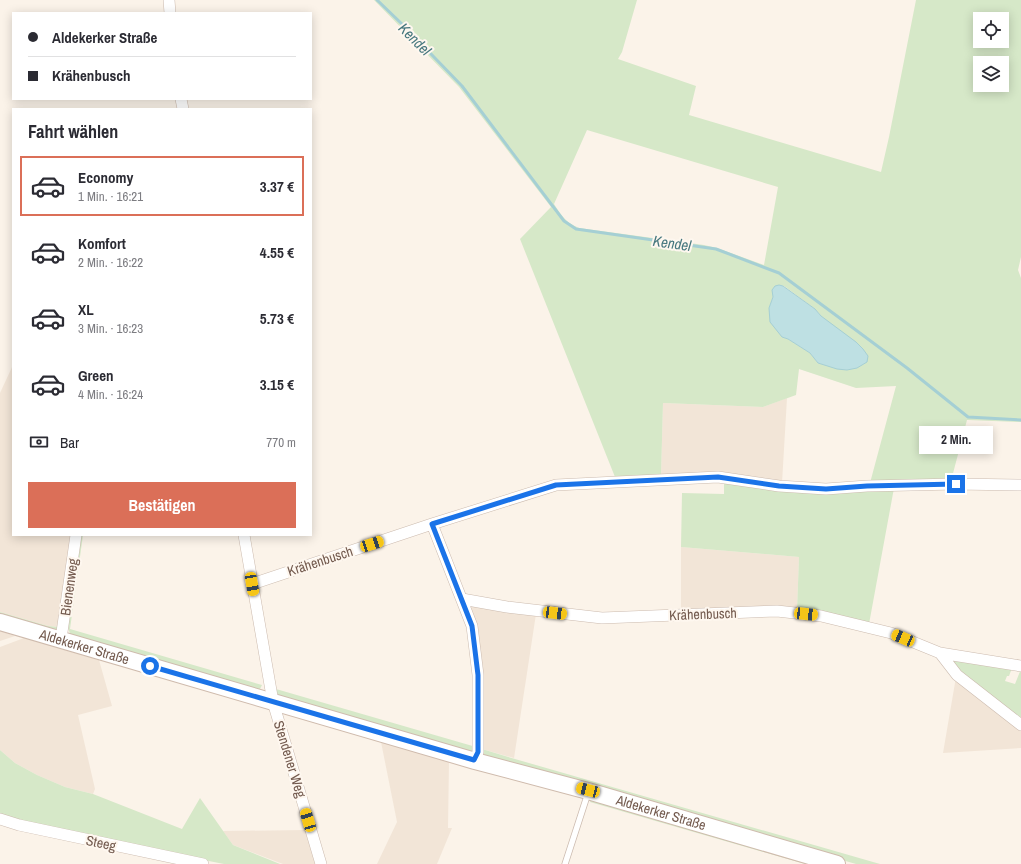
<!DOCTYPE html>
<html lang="de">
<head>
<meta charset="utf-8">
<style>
  :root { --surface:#fff; --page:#f2f2f3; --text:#2b2b33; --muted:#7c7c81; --line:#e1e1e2; --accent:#db6f58 }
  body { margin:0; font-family:"Archivo Narrow",sans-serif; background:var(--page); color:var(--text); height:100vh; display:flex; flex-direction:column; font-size:15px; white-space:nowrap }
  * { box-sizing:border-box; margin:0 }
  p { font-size:13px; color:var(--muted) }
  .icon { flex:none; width:22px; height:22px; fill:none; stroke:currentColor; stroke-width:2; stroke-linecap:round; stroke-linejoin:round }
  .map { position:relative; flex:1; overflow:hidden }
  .side { position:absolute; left:12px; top:108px; width:300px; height:428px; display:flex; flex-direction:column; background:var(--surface); border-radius:0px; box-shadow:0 2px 10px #0003 }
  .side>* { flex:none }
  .guide { position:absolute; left:12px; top:12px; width:300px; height:88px; border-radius:0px; box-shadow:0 2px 10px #0003; display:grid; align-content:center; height:88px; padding:0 16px; background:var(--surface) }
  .fabs { position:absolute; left:973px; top:12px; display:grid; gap:8px }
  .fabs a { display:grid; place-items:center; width:36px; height:36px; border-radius:0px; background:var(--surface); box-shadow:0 2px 10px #0003; font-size:20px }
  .end { position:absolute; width:18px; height:18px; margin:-9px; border:5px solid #1a73e8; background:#fff; box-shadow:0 0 0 2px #fff }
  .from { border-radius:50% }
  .bubble { position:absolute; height:28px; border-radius:0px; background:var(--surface); box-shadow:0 2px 10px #0003; font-size:13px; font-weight:800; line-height:28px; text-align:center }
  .car { position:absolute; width:12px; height:24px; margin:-12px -6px; border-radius:5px; box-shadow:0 0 3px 1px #0007; background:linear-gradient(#f5c518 24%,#345 0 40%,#f5c518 0 76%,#345 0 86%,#f5c518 0) }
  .guide b { display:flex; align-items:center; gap:14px; height:38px; font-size:15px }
  .guide b+b { border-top:1px solid var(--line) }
  .guide i { width:10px; height:10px; background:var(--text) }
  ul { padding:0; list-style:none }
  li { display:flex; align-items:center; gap:12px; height:60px; margin:0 8px 6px; padding:0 8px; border:2px solid transparent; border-radius:0px }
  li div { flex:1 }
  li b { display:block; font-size:15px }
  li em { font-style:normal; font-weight:800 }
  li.on { border-color:var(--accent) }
  li>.icon { width:36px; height:36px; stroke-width:1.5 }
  h2 { padding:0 16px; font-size:18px; line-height:48px }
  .pay { display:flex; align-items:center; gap:10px; height:44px; padding:0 16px; font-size:15px }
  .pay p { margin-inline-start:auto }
  .primary-button { display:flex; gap:8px; margin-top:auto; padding:8px 16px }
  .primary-button a { flex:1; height:46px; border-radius:0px; background:var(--accent); color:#fff; font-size:16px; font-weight:800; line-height:46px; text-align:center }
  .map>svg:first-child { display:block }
  .residential { fill:#f2e5d7 }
  .green { fill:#d6e8c8; fill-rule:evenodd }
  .water { fill:#bee0e3; stroke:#a5cfd4 }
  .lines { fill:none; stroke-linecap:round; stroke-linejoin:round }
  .stream { stroke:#a5cfd4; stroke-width:3 }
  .lane-casing { stroke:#ccbbaf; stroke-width:7 }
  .street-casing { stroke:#ccbbaf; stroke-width:12 }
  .secondary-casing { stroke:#cfbbad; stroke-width:18 }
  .lane { stroke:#fff; stroke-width:5.5 }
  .street { stroke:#fff; stroke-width:11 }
  .secondary { stroke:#fff; stroke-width:16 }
  .route { stroke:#1a73e8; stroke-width:5 }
  .labels { text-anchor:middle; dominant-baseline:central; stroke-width:4; stroke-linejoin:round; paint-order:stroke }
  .street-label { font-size:14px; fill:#735a4e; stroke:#fef7ef }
  .water-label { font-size:15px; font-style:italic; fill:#46777e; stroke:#fef7ef }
</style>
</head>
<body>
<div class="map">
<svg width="1021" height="864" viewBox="0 0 1021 864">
  <rect width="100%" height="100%" fill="#fbf3e9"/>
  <path class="residential" d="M 13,365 L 13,535 L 72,535 L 59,627 L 48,626 L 0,612 L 0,393 Z
    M 787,398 L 782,483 L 661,476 L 663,403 L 763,407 Z
    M 681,547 L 799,557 L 797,610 L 681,612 Z
    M 471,605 L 536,614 L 514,758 L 482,749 L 480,675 Z
    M 0,631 L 15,636 L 0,641 Z
    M 24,638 L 99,660 L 112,706 L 78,715 L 95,789 L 93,794 L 65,787 L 37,775 L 15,763 L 0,750 L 0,647 Z
    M 956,677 L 1021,729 L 1021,748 L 943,753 Z
    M 381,742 L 449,761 L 448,828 L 452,828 L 437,864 L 377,864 L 397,822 Z
    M 306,830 L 316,864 L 283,864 L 233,845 L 223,831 Z"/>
  <path class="green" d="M 374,0 L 637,0 L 622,52 L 618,59 L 696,86 L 689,115 L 881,172 L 889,137 L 916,0 L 1021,0 L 1021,257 L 1018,270 L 1021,278 L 1021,422 L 967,420 L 951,481 L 870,483 L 896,386 L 856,388 L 799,369 L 796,395 L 763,407 L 663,403 L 661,476 L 615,477 L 520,239 L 551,207 L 459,87 ZM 980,19 L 1002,19 L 1002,41 L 980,41 ZM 980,63 L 1002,63 L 1002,85 L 980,85 ZM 587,130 L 778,187 L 764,265 L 717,248 L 704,245 L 579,228 C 565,222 562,216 554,204 ZM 779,285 L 784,286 L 815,309 L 864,364 L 847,370 L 818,363 L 810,353 L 788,339 L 782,337 L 769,308 L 773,297 Z
    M 724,480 L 894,488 L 869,624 L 797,610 L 799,557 L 681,547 L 682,493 L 724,494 Z
    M 78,535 L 83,535 L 70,629 L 262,685 L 258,693 L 72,639 L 68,628 L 73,571 Z
    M 0,612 L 48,626 L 59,627 L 53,634 L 0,619 Z
    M 26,635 L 268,704 L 270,709 L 24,638 Z
    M 948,659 L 1012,668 L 1009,676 L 1007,676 L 1005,681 L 1015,684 L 1021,669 L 1021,720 L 960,672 Z
    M 276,689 L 476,747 L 473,752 L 278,696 Z
    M 482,749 L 515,759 L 880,864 L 856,864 L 483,757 Z
    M 0,750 L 15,763 L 37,775 L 65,787 L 93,794 L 182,829 L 200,798 L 233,845 L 280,864 L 224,864 L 133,846 L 14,819 L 0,814 Z
    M 592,798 L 822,864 L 805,864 L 590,802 Z"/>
  <path class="water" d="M 779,285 L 783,286 L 815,309 L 821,316 L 856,342 L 863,349 L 868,356 L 867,362 L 857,368 L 847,370 L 837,369 L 818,363 L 810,353 L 788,339 L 782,337 L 770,322 L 769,308 L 773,297 L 772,290 L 775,286 Z"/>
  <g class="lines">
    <path class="stream" d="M 377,0 L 403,25 L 462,86 L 564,221 L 576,229 L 716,249 L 779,273 L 907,368 L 968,417 L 1021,420"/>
    <defs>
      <path id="lane" d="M 565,864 L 588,793"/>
      <path id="street" d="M 169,0 L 170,13
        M 181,99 L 183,109
        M 432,524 L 472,626 L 478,675 L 478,752 L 475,761
        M 244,535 L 273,702 L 321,864
        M 252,584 L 432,524 L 556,485 L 718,477 L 779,486 L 826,489 L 867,486 L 956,484 L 1021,485
        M 462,599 L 507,607 L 602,618 L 777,611 L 821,616 L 891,633 L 940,653 L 957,675 L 1021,725
        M 59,639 L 62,632 L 76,535
        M 940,653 L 1021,666
        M 0,819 L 19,825 L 203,864"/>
      <g id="secondary">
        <path id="s1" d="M 0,622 L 475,761 L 588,791 L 837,864"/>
      </g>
    </defs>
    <use href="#lane" class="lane-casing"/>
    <use href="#street" class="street-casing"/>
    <use href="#secondary" class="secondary-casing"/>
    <use href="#lane" class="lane"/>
    <use href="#street" class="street"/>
    <use href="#secondary" class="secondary"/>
  </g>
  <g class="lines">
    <path class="route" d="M 150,666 L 474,760 L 478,752 L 478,675 L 472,626 L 432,524 L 556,485 L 718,477 L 779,486 L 826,489 L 867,486 L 956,484"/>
  </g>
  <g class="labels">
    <g class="street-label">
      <text transform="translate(320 561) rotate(-18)">Krähenbusch</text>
      <text transform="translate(69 587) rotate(-82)">Bienenweg</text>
      <text transform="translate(703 614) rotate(-2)">Krähenbusch</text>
      <text stroke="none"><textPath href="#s1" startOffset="88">Aldekerker Straße</textPath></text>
      <text transform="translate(290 759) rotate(73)">Stendener Weg</text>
      <text stroke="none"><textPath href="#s1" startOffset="688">Aldekerker Straße</textPath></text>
      <text transform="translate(101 843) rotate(12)">Steeg</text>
    </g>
    <g class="water-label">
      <text transform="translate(415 39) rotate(45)">Kendel</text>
      <text transform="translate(672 243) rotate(8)">Kendel</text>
    </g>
  </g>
</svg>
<div class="fabs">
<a><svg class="icon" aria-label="locate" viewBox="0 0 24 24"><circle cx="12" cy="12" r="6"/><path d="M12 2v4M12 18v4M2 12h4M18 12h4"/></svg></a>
<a><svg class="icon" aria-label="layers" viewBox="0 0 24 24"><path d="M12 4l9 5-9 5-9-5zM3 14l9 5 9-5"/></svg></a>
</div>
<i class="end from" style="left:150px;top:666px"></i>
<i class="end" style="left:956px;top:484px"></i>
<div class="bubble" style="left:919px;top:426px;width:74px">2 Min.</div>
<i class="car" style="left:372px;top:544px;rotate:72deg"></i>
<i class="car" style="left:252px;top:584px;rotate:170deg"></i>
<i class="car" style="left:555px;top:613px;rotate:97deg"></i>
<i class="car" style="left:806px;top:614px;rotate:96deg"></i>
<i class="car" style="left:903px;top:638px;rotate:293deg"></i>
<i class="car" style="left:588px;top:790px;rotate:285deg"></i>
<i class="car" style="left:308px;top:820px;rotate:343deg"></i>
<div class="guide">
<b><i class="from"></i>Aldekerker Straße</b>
<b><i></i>Krähenbusch</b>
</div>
<section class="side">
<h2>Fahrt wählen</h2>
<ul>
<li class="on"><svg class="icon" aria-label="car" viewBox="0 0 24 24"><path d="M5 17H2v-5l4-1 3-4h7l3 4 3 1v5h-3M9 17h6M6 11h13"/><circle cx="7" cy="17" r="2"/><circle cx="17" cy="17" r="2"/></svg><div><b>Economy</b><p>1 Min. · 16:21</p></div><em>3.37 €</em></li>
<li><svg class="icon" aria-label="car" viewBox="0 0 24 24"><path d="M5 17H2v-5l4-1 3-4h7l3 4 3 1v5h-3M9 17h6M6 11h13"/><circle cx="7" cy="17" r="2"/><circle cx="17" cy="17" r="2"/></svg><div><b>Komfort</b><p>2 Min. · 16:22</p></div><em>4.55 €</em></li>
<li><svg class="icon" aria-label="car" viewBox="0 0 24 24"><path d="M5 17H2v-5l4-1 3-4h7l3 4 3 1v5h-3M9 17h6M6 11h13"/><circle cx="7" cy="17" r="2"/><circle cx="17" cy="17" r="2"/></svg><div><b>XL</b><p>3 Min. · 16:23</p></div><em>5.73 €</em></li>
<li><svg class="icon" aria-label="car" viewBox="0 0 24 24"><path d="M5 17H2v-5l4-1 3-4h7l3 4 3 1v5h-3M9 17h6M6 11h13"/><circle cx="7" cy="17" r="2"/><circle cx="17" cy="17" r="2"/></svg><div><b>Green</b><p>4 Min. · 16:24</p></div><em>3.15 €</em></li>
</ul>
<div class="pay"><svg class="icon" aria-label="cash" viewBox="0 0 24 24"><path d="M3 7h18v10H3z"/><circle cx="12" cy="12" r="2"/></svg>Bar<p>770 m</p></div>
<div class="primary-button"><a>Bestätigen</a></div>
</section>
</div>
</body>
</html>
